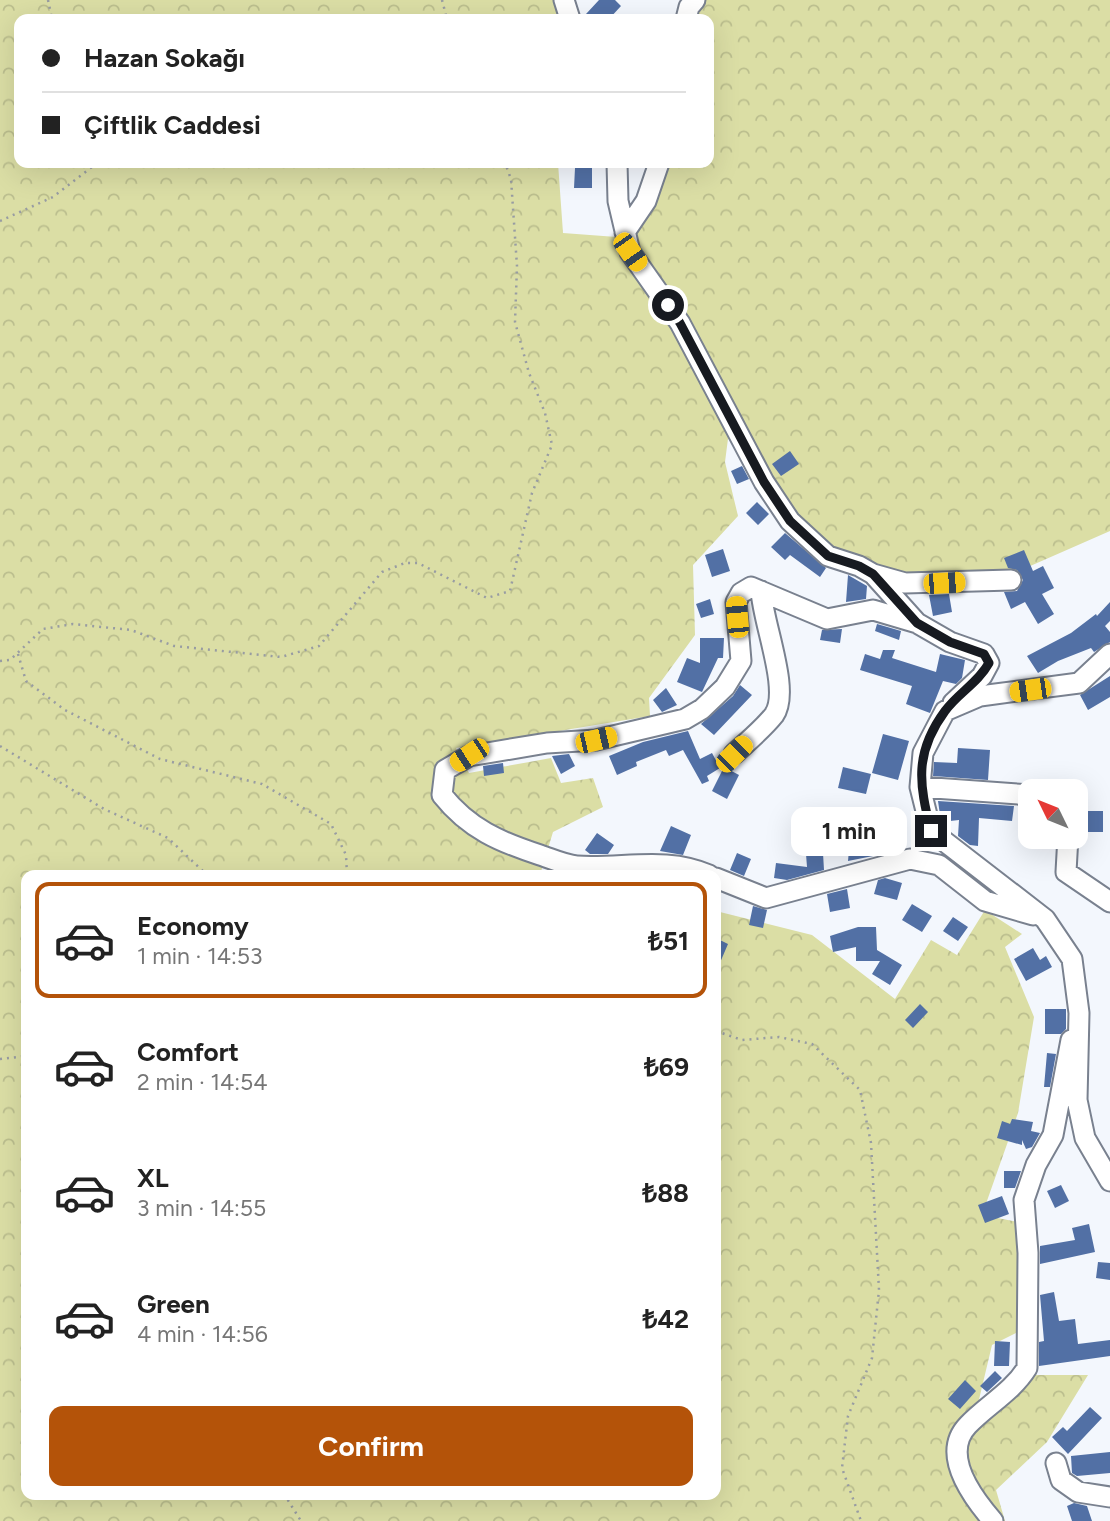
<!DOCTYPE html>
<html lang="en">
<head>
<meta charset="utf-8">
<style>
  :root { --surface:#fff; --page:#f6f6f6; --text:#222; --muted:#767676; --line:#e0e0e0; --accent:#b45309 }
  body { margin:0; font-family:Figtree,sans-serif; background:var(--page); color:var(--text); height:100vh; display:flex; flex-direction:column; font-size:26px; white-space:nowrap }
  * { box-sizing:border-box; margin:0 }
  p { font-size:23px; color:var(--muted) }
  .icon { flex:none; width:38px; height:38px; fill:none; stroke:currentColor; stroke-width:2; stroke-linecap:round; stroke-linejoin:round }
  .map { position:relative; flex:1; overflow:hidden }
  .panel { position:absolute; left:21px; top:870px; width:700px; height:630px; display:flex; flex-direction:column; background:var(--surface); border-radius:14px; box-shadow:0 7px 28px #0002 }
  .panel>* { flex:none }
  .top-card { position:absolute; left:14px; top:14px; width:700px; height:154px; border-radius:14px; box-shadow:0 7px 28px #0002; display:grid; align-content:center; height:154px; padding:0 28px; background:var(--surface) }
  .needle { width:46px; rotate:313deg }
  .fabs { position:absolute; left:1018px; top:779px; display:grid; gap:14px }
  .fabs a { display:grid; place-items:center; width:70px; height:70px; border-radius:14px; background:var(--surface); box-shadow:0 7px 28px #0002; font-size:35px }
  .end { position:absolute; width:32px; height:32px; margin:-16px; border:9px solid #171a20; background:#fff; box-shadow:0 0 0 4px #fff }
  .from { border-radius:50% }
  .bubble { position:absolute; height:49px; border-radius:14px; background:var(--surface); box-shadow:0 7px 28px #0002; font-size:23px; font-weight:700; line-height:49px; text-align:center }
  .car { position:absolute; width:21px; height:42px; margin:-21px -10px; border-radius:9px; box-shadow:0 0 5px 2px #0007; background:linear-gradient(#f5c518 24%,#345 0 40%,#f5c518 0 76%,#345 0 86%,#f5c518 0) }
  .top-card b { display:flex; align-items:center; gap:24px; height:66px; font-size:26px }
  .top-card b+b { border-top:2px solid var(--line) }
  .top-card i { width:18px; height:18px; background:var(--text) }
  ul { padding:12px 0 0; list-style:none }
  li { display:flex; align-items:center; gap:21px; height:116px; margin:0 14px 10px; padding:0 14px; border:4px solid transparent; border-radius:14px }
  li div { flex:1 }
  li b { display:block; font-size:26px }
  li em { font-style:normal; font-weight:700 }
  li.current { border-color:var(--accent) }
  li>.icon { width:63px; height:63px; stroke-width:1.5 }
  .button { display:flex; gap:14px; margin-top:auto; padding:14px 28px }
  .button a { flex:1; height:80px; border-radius:14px; background:var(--accent); color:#fff; font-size:28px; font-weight:700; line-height:80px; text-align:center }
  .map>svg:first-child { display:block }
  .forest { fill:url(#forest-crowns) }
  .building { fill:#5270a5 }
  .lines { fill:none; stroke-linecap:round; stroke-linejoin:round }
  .minor-casing { stroke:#79818f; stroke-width:23 }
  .path { stroke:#989ca2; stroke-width:2.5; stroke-dasharray:2 5; stroke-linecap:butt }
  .minor { stroke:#fff; stroke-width:19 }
  .route { stroke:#171a20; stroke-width:9 }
</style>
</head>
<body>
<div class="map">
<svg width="1110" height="1521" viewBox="0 0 1110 1521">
  <defs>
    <pattern id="forest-crowns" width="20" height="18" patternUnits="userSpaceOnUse" patternTransform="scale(1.75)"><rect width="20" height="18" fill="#dbdea5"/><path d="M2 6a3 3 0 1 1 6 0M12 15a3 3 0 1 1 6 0" fill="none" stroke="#bbbe8e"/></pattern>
  </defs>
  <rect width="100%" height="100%" fill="#f3f7fd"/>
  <path class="forest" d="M 0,0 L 566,0 L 585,19 L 19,19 L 19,163 L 558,163 L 563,233 L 630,238 L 655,163 L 709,163 L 709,19 L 671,19 L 693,0 L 1110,0 L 1110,531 L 985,586 L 893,576 L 808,535 L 729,431 L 725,462 L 738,516 L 693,565 L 695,635 L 649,698 L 650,716 L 456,748 L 469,773 L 551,758 L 561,783 L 593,778 L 603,807 L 553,832 L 540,875 L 26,875 L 26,1494 L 716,1494 L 716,911 L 812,935 L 895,999 L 931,940 L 957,955 L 985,910 L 1022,934 L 1005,947 L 1034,1017 L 1018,1113 L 982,1215 L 1028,1224 L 1026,1328 L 992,1345 L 977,1408 L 1033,1375 L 1088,1375 L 1047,1442 L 996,1490 L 1005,1521 L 0,1521 Z"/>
  <path class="building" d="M 599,0 L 615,0 L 621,6 L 609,19 L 591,19 L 586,14 Z
    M 575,168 L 592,168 L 592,188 L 574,188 Z
    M 790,451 L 799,464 L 781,476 L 772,464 Z
    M 742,466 L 749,479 L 737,484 L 731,471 Z
    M 757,502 L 769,514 L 758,525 L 746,513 Z
    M 785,533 L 826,568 L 820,577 L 790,555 L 785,560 L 771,547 Z
    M 723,549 L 730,571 L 712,577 L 705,555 Z
    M 1024,550 L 1033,571 L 1043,566 L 1054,588 L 1042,594 L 1054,614 L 1038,624 L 1025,602 L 1011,609 L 1004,592 L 1017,591 L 1023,580 L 1017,570 L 1008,568 L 1004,558 Z
    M 848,575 L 867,586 L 866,599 L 846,602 Z
    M 949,594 L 952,612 L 933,616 L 929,595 Z
    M 710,599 L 714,614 L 701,618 L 696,604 Z
    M 1110,602 L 1110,621 L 1105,626 L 1110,632 L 1110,642 L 1094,652 L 1091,648 L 1058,661 L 1038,673 L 1027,656 L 1071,633 L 1096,614 L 1097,616 Z
    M 877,624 L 901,631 L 899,640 L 875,631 Z
    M 842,629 L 840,643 L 820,640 L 822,630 Z
    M 700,638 L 724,638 L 723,658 L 718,658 L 702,692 L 677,682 L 687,658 L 700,663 Z
    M 883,650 L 895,650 L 892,658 L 936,672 L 940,654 L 965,660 L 962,678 L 956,684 L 943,681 L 930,713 L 906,704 L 912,686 L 860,670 L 865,654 L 880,659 Z
    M 1110,676 L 1110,697 L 1088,710 L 1080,695 Z
    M 740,685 L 752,695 L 714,735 L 701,724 L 733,696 Z
    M 666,688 L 677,705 L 662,712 L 653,700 Z
    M 688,731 L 700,759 L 712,753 L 720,768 L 707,776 L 709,781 L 702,784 L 683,750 L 669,756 L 666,750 L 636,762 L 637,766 L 617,775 L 609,756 L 643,742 Z
    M 883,734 L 909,741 L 898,780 L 872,773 Z
    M 958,748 L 990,750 L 988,780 L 933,776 L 934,762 L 957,763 Z
    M 569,754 L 575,766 L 561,774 L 552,756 Z
    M 503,763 L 504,773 L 484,776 L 483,766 Z
    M 724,767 L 739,775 L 727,799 L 712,791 Z
    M 843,767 L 871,774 L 866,794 L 838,788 Z
    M 938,801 L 1014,806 L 1012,821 L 979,818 L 978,846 L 970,845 L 958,836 L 959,820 L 941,822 Z
    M 1076,811 L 1103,811 L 1103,832 L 1079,832 Z
    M 671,826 L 691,835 L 683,855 L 660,851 Z
    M 597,833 L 614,845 L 608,854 L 590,854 L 585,850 Z
    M 850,839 L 874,841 L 873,856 L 848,861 Z
    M 737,853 L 751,859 L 744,876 L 730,870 Z
    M 823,853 L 824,870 L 787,880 L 774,878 L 776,863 L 807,867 L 806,854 Z
    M 885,878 L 902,883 L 897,900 L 874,894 L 878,880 Z
    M 847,889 L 850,908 L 830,912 L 827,894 Z
    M 912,904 L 932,916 L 922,932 L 902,920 Z
    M 753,906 L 767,910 L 763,928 L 749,925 Z
    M 953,917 L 968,927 L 958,941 L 943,931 Z
    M 858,927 L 876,927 L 877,950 L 902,965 L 890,985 L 872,974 L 880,961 L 856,961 L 856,947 L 833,952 L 830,936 Z
    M 716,938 L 728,944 L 716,972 Z
    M 1033,948 L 1040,960 L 1046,956 L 1052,967 L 1026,981 L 1014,959 Z
    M 920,1004 L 928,1012 L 913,1028 L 905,1020 Z
    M 1045,1009 L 1066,1009 L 1066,1029 L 1061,1034 L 1045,1034 Z
    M 1047,1053 L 1056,1054 L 1050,1087 L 1044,1087 Z
    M 1012,1119 L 1033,1122 L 1031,1131 L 1040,1133 L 1032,1147 L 1026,1149 L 1022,1140 L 1022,1145 L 997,1138 L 1002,1121 L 1010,1124 Z
    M 1004,1171 L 1021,1171 L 1015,1188 L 1004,1188 Z
    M 1061,1185 L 1069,1201 L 1055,1208 L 1047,1191 Z
    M 1002,1196 L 1009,1214 L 985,1223 L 978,1205 Z
    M 1089,1224 L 1095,1252 L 1040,1264 L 1040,1246 L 1075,1240 L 1072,1228 Z
    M 1098,1262 L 1110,1263 L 1110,1280 L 1096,1278 Z
    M 1054,1292 L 1059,1321 L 1075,1319 L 1078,1344 L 1110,1340 L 1110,1356 L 1039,1366 L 1039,1342 L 1044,1341 L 1040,1295 Z
    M 995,1341 L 1010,1342 L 1009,1366 L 994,1366 Z
    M 995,1371 L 1002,1378 L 987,1392 L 980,1386 Z
    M 965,1380 L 976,1391 L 960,1409 L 948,1399 Z
    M 1090,1407 L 1102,1418 L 1068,1454 L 1052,1437 L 1063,1427 L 1067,1431 Z
    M 1110,1452 L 1110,1473 L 1077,1476 L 1072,1473 L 1071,1456 Z
    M 1074,1503 L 1087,1506 L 1092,1521 L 1072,1521 L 1067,1506 Z"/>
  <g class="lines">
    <defs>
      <path id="minor" d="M 564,0 L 570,19
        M 686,19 L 689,7 L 695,0
        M 617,163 L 618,201 L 630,252 L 680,323 L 764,482 L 790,521 L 828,556 L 859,566 L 873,574 L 917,623 L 950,642 L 984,654 L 989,663 L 982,676 L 953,703
        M 625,232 L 646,201 L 659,163
        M 873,574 L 905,583 L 1011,580
        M 1110,654 L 1079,683 L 980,696 L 945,711 L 923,753 L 920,787 L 931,831 L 1045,919 L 1072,959 L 1079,1013 L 1077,1100 L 1085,1138 L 1110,1181
        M 734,754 C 747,742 763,729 774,715 C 791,691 763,624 761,591
        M 920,787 L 1031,795
        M 1068,836 L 1066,872 L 1110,902
        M 709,875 C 667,856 622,869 577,866 C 565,865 552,859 540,855 C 500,842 469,829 442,795 L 445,770 L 469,756 L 547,743 L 596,740 L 685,719 L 702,709 L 725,687 L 741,661 L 736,602 L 741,593 L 751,587 L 827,619 L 873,610 L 917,623
        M 716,878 L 766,898 L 910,859 L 939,865 L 985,901 L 1033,915
        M 1056,1463 L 1061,1480 L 1078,1492 L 1110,1497
        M 993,1521 C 973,1498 940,1454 968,1425 C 987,1405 1012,1392 1027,1368 L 1028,1253 L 1024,1200 L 1036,1165 L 1053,1135 L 1071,1040"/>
    </defs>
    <use href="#minor" class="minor-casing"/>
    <path class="path" d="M 48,0 L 52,19
      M 442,0 L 447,19
      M 0,221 L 53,197 L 97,163
      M 18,654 L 26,681 L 65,710 L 160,759 L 262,784 L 331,824 L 346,855 L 347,875
      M 0,661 L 10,660 L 43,629 L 73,624 L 131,630 L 174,646 L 281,657 L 319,646 L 382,572 L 405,563 L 418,563 L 487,598 L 510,591 L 532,493 L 552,445 L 545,413 L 529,373 L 515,322 L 517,266 L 511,179 L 505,163
      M 0,746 L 104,809 L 168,838 L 207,875
      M 716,1031 L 742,1040 L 779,1037 L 812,1044 L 860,1090 L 871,1143 L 879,1290 L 872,1358 L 848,1416 L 842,1468 L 861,1521
      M 0,1059 L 26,1056
      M 284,1494 L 301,1521"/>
    <use href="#minor" class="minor"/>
  </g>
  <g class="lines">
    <path class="route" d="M 668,305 L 680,323 L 764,482 L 790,521 L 828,556 L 859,566 L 873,574 L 917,623 L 950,642 L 984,654 L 989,663 C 978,683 958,693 945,711 C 914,753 919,784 931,831"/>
  </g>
</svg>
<div class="fabs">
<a><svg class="needle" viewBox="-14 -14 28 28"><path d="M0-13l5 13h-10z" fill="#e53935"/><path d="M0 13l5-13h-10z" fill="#767676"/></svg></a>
</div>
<i class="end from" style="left:668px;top:305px"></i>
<i class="end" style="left:931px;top:831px"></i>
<div class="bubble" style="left:791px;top:807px;width:116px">1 min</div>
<i class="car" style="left:630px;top:252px;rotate:145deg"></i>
<i class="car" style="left:944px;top:583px;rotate:87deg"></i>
<i class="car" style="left:737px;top:617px;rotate:355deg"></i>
<i class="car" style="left:1030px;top:690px;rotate:262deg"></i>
<i class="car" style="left:596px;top:740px;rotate:77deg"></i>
<i class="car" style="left:734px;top:754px;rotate:45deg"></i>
<i class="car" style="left:469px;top:755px;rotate:237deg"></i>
<div class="top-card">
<b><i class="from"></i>Hazan Sokağı</b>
<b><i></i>Çiftlik Caddesi</b>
</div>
<section class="panel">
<ul>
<li class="current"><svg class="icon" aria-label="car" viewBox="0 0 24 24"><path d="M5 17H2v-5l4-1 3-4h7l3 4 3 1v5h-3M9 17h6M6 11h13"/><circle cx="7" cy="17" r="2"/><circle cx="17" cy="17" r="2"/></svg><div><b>Economy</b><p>1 min · 14:53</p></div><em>₺51</em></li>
<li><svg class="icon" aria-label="car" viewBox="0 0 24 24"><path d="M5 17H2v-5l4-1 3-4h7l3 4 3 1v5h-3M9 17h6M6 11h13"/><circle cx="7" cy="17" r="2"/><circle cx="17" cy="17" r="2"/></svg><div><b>Comfort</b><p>2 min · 14:54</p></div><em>₺69</em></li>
<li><svg class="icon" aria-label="car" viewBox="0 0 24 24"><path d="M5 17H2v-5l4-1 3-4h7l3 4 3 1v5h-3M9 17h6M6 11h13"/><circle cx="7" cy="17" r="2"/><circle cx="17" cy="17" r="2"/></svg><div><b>XL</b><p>3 min · 14:55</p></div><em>₺88</em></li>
<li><svg class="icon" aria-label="car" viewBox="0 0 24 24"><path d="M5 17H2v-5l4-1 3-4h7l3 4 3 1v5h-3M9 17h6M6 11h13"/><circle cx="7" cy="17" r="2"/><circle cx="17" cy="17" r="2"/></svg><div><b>Green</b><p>4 min · 14:56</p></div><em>₺42</em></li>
</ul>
<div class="button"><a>Confirm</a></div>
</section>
</div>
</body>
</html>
